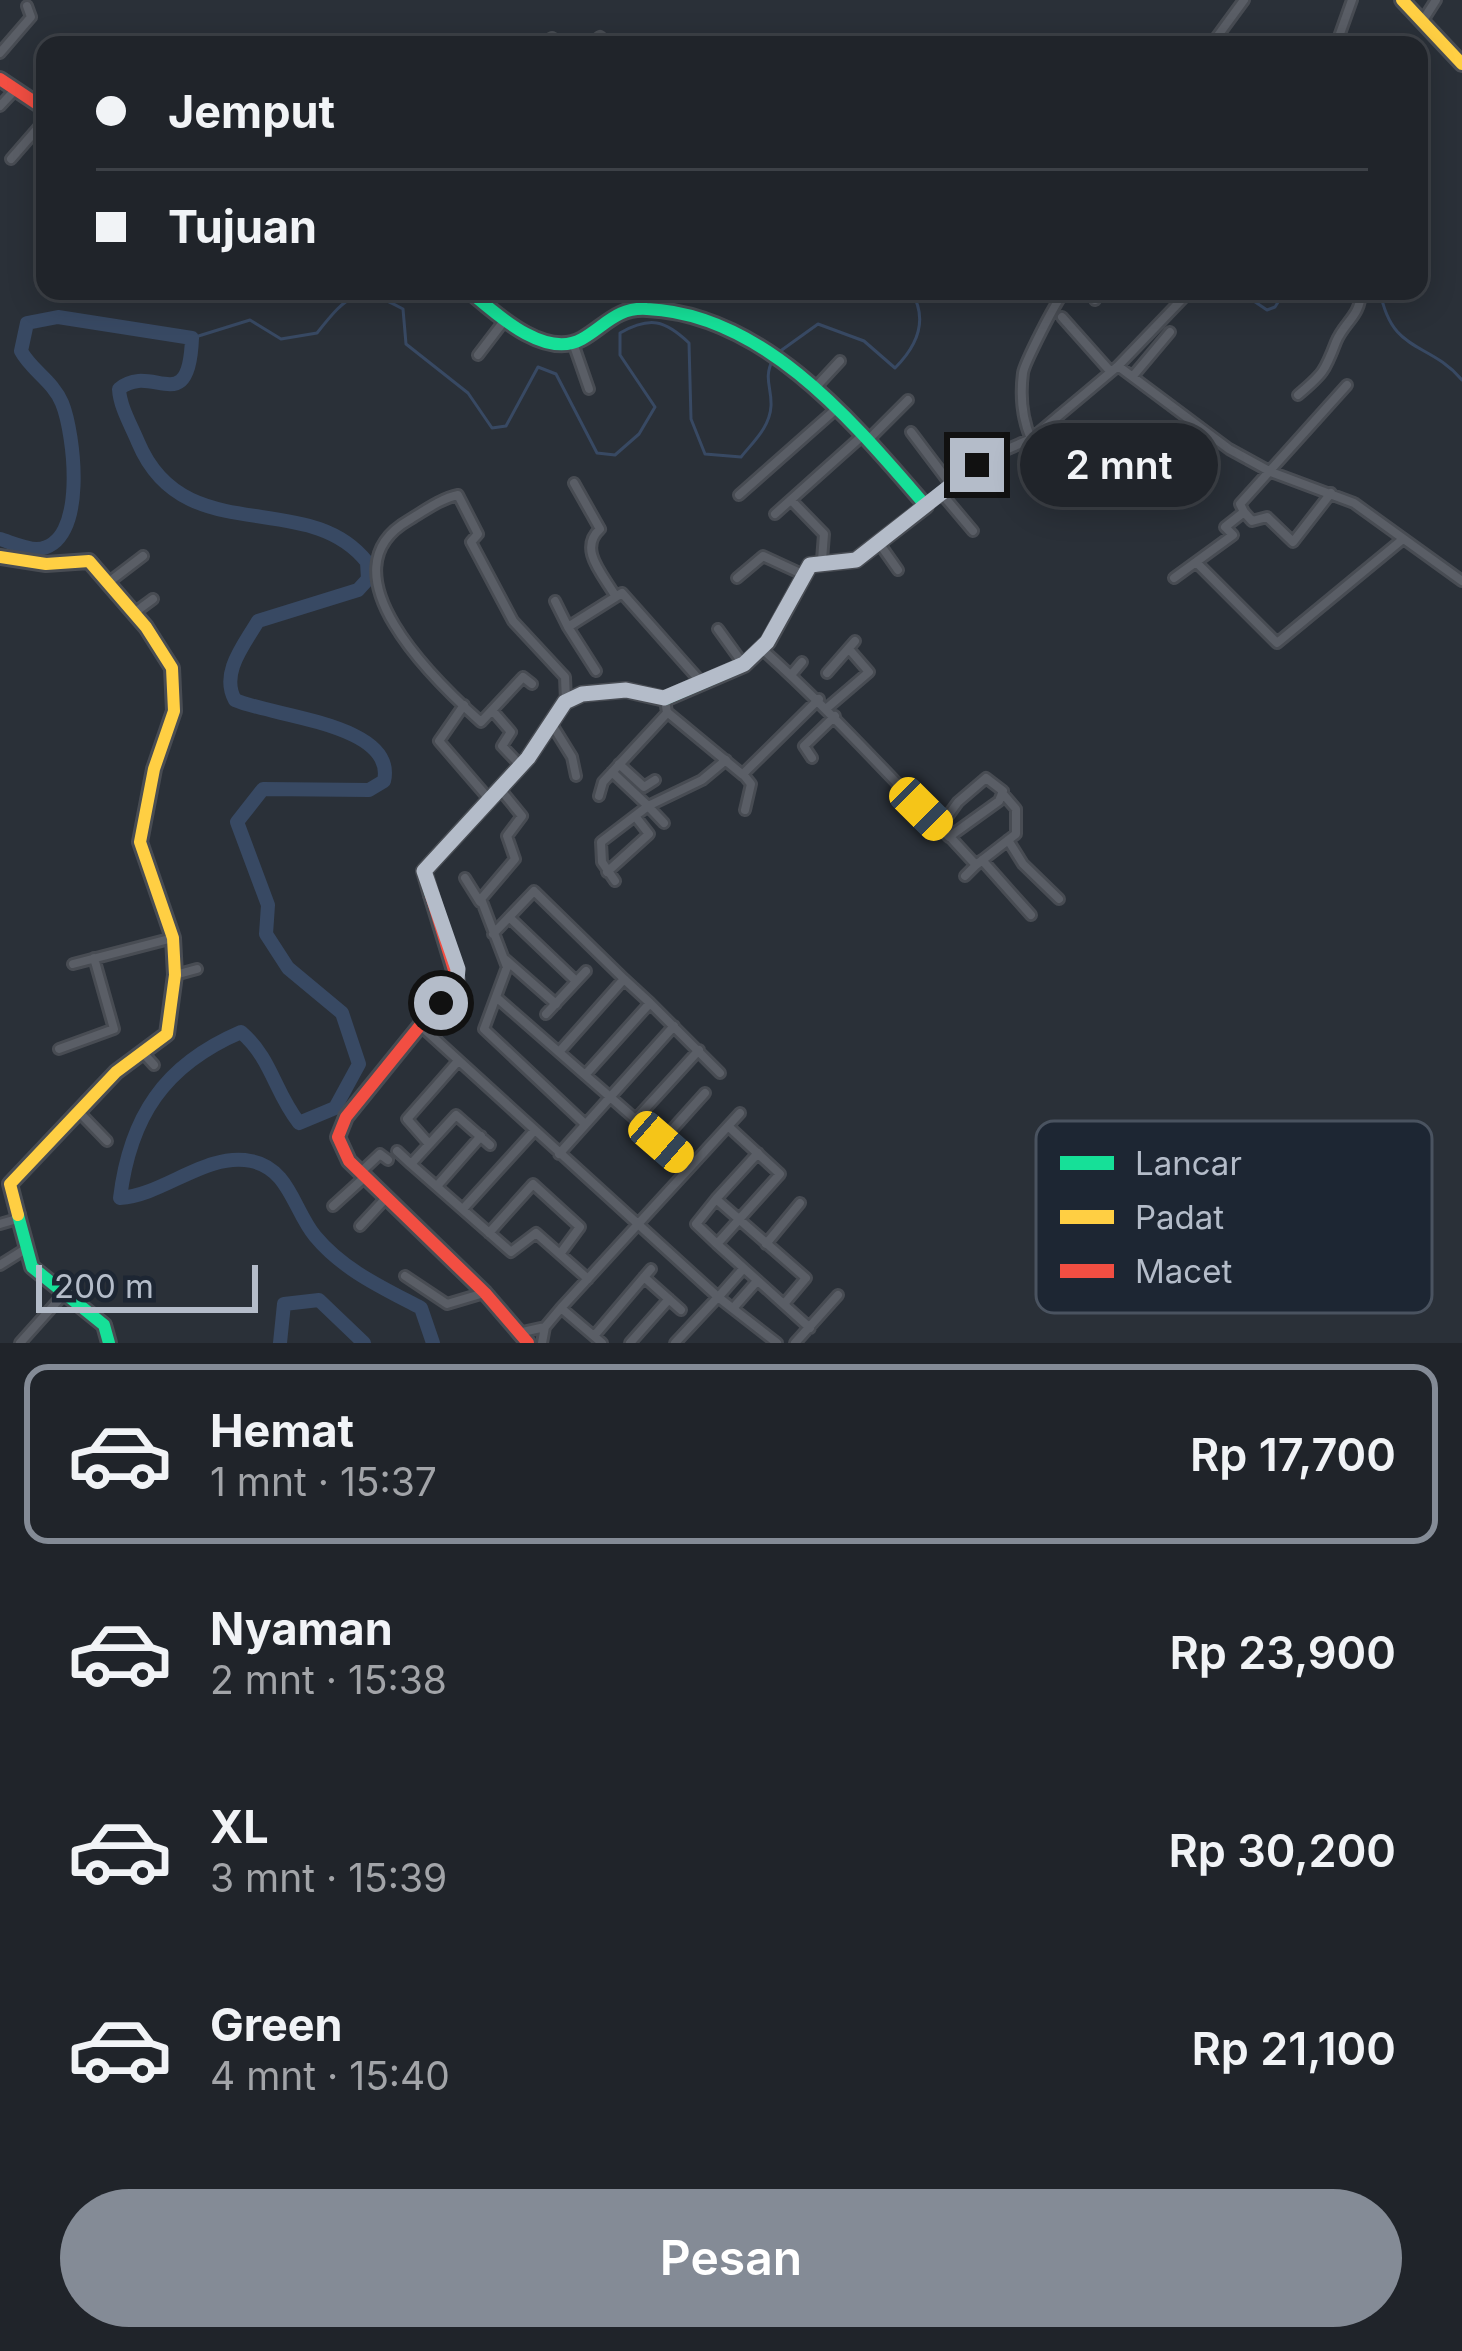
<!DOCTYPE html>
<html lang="id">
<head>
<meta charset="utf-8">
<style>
  :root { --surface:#20242a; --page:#282c32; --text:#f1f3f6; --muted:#a2a4a8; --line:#3d4147; --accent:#848b96 }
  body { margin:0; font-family:Inter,sans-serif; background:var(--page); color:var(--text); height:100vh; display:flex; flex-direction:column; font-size:45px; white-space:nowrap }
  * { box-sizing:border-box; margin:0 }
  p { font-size:39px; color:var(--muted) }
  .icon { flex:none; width:66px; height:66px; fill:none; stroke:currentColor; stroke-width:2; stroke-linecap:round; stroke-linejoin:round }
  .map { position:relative; height:1343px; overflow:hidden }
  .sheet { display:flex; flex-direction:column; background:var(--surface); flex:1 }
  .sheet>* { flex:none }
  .guide { position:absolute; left:36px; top:36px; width:1392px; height:264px; border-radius:24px; box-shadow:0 6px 30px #0003,0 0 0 3px var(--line); display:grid; align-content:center; height:264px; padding:0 60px; background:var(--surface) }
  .scale { position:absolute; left:36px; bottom:30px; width:222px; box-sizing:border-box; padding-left:12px; border:6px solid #b4bcc9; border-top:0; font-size:33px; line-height:42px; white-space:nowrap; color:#b4bcc9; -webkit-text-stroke:9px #1d2633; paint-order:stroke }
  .end { position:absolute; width:54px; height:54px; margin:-27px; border:15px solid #b4bcc9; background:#111; box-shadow:0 0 0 6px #111 }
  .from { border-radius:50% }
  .bubble { position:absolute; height:84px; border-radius:42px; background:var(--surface); box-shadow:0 6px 30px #0003,0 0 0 3px var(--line); font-size:39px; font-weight:600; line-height:84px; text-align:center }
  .car { position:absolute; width:36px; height:72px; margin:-36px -18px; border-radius:15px; box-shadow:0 0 9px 3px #0007; background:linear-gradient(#f5c518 24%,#345 0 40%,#f5c518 0 76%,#345 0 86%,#f5c518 0) }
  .guide b { display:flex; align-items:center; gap:42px; height:114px; font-size:45px }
  .guide b+b { border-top:3px solid var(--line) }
  .guide i { width:30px; height:30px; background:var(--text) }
  ul { padding:21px 0 0; list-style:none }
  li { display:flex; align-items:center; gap:36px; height:180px; margin:0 24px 18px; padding:0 36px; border:6px solid transparent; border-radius:24px }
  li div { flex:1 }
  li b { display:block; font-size:45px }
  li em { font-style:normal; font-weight:600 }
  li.on { border-color:var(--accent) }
  li>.icon { width:108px; height:108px; stroke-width:1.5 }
  .action { display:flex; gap:24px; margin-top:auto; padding:24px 60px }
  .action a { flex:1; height:138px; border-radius:72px; background:var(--accent); color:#fff; font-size:48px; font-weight:600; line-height:138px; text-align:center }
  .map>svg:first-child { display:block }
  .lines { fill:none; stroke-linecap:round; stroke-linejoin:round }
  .stream { stroke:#384963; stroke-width:3 }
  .river { stroke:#384963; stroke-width:14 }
  .street-casing { stroke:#484c53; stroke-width:14 }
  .fast-casing { stroke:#484c53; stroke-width:18 }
  .slow-casing { stroke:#484c53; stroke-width:18 }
  .jam-casing { stroke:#484c53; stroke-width:18 }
  .street { stroke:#5a5e66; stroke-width:8 }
  .fast { stroke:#16e098; stroke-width:12 }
  .slow { stroke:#ffcf43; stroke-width:12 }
  .jam { stroke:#f24e42; stroke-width:12 }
  .route { stroke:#b4bcc9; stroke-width:15 }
  .key { fill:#1d2633; stroke:#4a5360; stroke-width:3 }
  .key-label { font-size:33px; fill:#b4bcc9 }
</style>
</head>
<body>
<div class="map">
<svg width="1462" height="1343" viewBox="0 0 1462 1343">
  <rect width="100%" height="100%" fill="#2a3038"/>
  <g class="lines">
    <path class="stream" d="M 1239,291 L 1267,310 L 1275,307 L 1285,291
      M 1380,291 C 1392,355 1428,340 1462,380
      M 192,338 L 250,320 L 281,339 L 317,333 C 348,294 358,284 403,309 L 406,344 L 468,393 L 492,428 L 506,426 L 538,367 L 556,374 L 597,453 L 615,455 L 639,434 L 655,407 L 620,355 L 620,333 C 650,316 665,320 689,343 L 691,419 L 705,454 L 741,457 C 753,442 770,427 771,406 C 772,387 763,379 773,359
      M 779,352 L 818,324 L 864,341 L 895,368 C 917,346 929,320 911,291"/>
    <path class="river" d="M 0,539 C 10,542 26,549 37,549 C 89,546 74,432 62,403 C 53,381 31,370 21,351 L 27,323 L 58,317 L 192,338 C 189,421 152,361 119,389 C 120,407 131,425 138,442 C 184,552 307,486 367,562 L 368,579 L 358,590 L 258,621 C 244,645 220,673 235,700 C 274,717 397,724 384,781 L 369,790 L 263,789 L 237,822 L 268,905 L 266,934 L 288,968 L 342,1013 L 359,1064 L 335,1108 L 299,1123 C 274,1091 272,1059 241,1032 C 164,1065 130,1117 120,1198 C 164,1195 206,1152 251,1161 C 289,1168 294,1211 315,1236 C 343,1270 383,1288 421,1308 L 433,1343
      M 280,1343 L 284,1304 L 319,1300 L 364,1343"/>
    <defs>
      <path id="street" d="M 1422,22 L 1436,0
        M 540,45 L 552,38 L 562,45
        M 589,45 L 600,37 L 610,45
        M 1211,45 L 1244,0
        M 1336,45 L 1352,0
        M 0,53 L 31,17 L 27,6
        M 0,106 L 15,90
        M 11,159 L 45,120
        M 304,291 L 305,291
        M 1093,291 L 1095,300
        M 1062,317 L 1110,371
        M 573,343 L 589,389
        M 478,355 L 504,321
        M 1118,366 L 1190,291
        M 1133,376 L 1170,332
        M 814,389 L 840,361
        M 1298,395 C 1323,374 1325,371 1336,342 C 1344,322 1361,316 1361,291
        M 911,432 L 951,485
        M 1031,439 C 1022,418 1020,396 1023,373 C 1024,365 1058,295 1066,291
        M 868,440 L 908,400
        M 574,483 L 600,529 C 578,549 602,573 616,597
        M 941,493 L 973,531
        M 739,495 L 835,410
        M 791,500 L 824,534 L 822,560
        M 926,506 L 987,458 L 1031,439 L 1118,366 L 1229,449 L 1271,472 L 1354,503 L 1462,581
        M 1244,512 L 1252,521 L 1267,517 L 1293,542 L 1331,493
        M 775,514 L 862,436
        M 879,543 L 898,570
        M 1196,562 L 1277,643 L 1403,539
        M 737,578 L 763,556 L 802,574
        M 1174,578 L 1233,535 L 1225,527 L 1244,512 L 1240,504 L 1347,385
        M 109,582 L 143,556
        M 555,601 L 568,627
        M 134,613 L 153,599
        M 718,629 L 744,665
        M 762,649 C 828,708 887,774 949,837 L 999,801 L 1003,791 L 986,778 L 958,802 L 939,828
        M 596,671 L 568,627 L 622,593 L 702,683
        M 827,673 L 855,641
        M 791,675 L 802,662
        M 532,684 L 523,677 L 481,722 C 435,681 320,571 409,520 C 424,511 442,498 458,495 L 478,534 L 471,542 L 513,621 L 565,677 L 566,701
        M 464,705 L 439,741 L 489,799
        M 827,708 L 869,672 L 849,649
        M 492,710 L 511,732 L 502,746 L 521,766
        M 667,712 L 743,775
        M 551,723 L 572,757 L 576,776
        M 812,758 L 804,746 L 835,716
        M 619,764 L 644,787 L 655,780
        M 612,772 L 648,806 L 601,842 L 602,862 L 615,881
        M 500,789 L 522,816 L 507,836 L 515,859 L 481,899 L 507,967 L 484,1029 L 585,1124
        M 599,796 L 603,782 L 667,713 L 665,699
        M 745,810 L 751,784 L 743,774 L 819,699
        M 664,823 L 648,806 L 702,780 L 726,760
        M 952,839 L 976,865 L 1016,834 L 1016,809 L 1004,795
        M 1008,840 L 1023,864 L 1059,899
        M 982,860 L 1031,915
        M 607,872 L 649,834 L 635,816
        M 965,876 L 976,865
        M 465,878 L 480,902
        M 509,917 L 576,981
        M 493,934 L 534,891 L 624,979
        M 506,960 L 556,1004
        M 73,964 L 173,938
        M 175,975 L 197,969
        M 496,997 L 690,1167
        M 650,1003 L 720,1073
        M 546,1014 L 586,971
        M 422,1027 L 718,1297 L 777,1343
        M 59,1049 L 114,1029 L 94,958
        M 559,1052 L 624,979 L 650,1003 L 585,1075
        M 144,1054 L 154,1065
        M 80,1113 L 107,1141
        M 635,1120 L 699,1050
        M 728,1126 L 780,1174 L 717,1244 L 810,1328
        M 661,1142 L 705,1093
        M 429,1144 L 407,1119 L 458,1061
        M 490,1145 L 456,1115 L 411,1164 L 511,1252 L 536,1233 L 588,1279
        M 397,1151 L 411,1164
        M 559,1154 L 674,1026
        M 363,1170 L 380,1154 L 388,1160
        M 437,1186 L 481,1136
        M 716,1199 L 758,1153
        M 333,1206 L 366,1176
        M 463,1209 L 534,1131
        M 0,1224 L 17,1219
        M 360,1226 L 387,1197
        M 489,1233 L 533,1184 L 580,1227 L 560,1254
        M 717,1244 L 696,1224 L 716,1199 L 806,1278
        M 766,1244 L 800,1203
        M 0,1265 L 24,1250
        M 405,1276 L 447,1304 L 484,1293
        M 644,1277 L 681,1310
        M 721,1294 L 743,1269
        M 784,1304 L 806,1278
        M 735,1306 L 757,1281
        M 561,1308 L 602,1343
        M 518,1333 L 545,1327
        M 594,1336 L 651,1269
        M 20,1343 L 63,1295
        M 542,1343 L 545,1327 L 561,1308 L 740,1113
        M 630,1343 L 669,1299
        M 675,1343 L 718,1297
        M 795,1343 L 838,1295"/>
      <path id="fast" d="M 431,895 L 424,871 L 528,758 L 565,702 L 582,694 L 626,690 L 665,699 L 744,665 L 768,642 L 810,565 L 856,560 L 926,506 C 855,424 765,314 647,309 C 617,307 605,326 582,339 C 545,360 495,313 469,291
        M 18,1215 L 32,1267 L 104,1325 L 109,1343"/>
      <path id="slow" d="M 1402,0 L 1462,64
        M 0,557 L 46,564 L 89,561 L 146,627 L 172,668 L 174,711 L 154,769 L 140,842 L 173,938 L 175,975 L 167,1034 L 116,1072 L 10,1184 L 18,1215"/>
      <path id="jam" d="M 0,79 L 45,109
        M 431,895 L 457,980 L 346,1117 L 338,1137 L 349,1161 L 485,1293 L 528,1343"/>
    </defs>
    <use href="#street" class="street-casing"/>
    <use href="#fast" class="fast-casing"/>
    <use href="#slow" class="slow-casing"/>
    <use href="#jam" class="jam-casing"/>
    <use href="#street" class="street"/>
    <use href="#fast" class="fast"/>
    <use href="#slow" class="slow"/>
    <use href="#jam" class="jam"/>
  </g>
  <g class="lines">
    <path class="route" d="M 441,1003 L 457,980 L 458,969 L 424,871 L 528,758 L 565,702 L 582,694 L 626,690 L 664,698 L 744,664 L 767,642 L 810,565 L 856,560 L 977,465"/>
  </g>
  <rect x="1036" y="1121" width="396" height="192" rx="18" class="key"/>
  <rect x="1060" y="1156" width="54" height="14" fill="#16e098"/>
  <rect x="1060" y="1210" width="54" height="14" fill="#ffcf43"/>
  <rect x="1060" y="1264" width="54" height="14" fill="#f24e42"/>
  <g class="key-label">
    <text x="1135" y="1175">Lancar</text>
    <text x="1135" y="1229">Padat</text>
    <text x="1135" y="1283">Macet</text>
  </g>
</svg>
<div class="scale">200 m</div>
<i class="end from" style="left:441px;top:1003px"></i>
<i class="end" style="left:977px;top:465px"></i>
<div class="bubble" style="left:1020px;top:423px;width:198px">2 mnt</div>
<i class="car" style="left:921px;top:809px;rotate:135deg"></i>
<i class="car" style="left:661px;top:1142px;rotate:131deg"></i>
<div class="guide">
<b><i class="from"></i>Jemput</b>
<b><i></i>Tujuan</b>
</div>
</div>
<section class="sheet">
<ul>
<li class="on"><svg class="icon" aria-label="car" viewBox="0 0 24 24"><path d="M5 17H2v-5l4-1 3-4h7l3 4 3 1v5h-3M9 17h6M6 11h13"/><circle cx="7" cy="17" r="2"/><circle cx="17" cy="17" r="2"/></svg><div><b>Hemat</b><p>1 mnt · 15:37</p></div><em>Rp 17,700</em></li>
<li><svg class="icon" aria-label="car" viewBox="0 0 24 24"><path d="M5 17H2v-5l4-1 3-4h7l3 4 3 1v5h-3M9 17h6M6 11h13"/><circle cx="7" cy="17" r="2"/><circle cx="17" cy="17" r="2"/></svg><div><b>Nyaman</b><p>2 mnt · 15:38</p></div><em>Rp 23,900</em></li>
<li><svg class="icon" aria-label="car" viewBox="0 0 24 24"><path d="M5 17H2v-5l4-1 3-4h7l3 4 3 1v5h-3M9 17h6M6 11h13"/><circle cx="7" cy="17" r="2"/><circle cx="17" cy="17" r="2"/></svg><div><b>XL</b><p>3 mnt · 15:39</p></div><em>Rp 30,200</em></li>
<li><svg class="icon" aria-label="car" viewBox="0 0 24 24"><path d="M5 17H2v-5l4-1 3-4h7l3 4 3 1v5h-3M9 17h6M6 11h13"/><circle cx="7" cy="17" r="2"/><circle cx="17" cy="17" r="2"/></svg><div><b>Green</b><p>4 mnt · 15:40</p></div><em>Rp 21,100</em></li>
</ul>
<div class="action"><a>Pesan</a></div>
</section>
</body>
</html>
